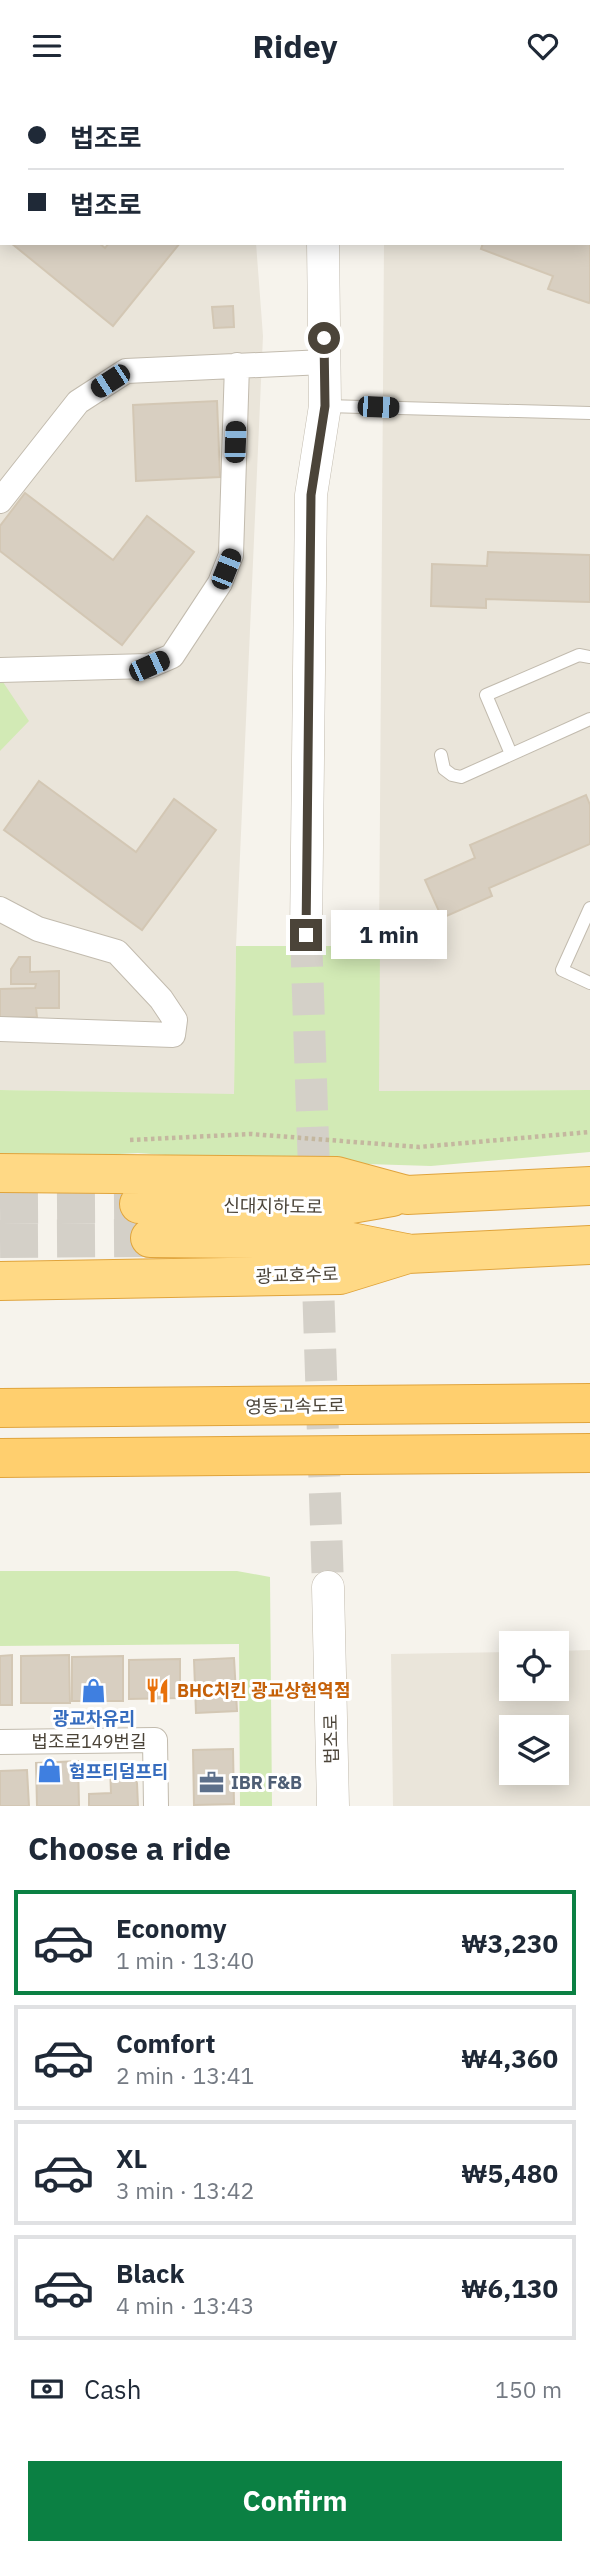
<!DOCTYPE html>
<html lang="en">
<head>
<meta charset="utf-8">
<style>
  :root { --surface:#fff; --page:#f2f2f3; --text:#1f2937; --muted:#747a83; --line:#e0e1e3; --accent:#0b8043 }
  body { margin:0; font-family:"IBM Plex Sans","Noto Sans KR",sans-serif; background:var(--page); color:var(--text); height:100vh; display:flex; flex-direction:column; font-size:26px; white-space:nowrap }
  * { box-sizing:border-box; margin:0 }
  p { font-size:23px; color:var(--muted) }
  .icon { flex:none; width:38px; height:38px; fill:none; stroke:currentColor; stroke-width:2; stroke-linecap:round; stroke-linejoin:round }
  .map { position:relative; height:1715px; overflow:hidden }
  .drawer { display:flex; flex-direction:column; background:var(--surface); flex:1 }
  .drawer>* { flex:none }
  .top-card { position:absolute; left:0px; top:0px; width:592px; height:154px; box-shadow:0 4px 18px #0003; display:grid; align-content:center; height:154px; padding:0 28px; background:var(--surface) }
  .buttons { position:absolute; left:499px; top:1540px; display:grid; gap:14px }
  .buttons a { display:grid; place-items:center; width:70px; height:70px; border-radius:0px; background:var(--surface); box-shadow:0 4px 18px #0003; font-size:35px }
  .end { position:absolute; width:32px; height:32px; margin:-16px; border:9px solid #4b4439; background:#fff; box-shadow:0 0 0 4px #fff }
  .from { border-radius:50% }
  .bubble { position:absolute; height:49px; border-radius:0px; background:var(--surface); box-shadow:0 4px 18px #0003; font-size:23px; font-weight:700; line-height:49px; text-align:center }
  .car { position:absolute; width:21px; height:42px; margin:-21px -10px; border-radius:9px; box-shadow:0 0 5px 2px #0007; background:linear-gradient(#222 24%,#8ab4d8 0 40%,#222 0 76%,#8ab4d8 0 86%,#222 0) }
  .top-card b { display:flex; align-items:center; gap:24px; height:66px; font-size:26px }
  .top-card b+b { border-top:2px solid var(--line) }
  .top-card i { width:18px; height:18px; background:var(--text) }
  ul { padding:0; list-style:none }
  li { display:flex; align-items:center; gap:21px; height:105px; margin:0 14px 10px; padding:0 14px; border:4px solid var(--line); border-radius:0px }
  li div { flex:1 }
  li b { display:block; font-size:26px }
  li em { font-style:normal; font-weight:700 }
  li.active { border-color:var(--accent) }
  li>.icon { width:63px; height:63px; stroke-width:1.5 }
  h2 { padding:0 28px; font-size:32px; line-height:84px }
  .pay { display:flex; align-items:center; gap:18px; height:77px; padding:0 28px; font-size:26px }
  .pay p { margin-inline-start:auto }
  .primary-button { display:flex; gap:14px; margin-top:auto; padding:14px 28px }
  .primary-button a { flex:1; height:80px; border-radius:0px; background:var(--accent); color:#fff; font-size:28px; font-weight:700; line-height:80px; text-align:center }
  header { display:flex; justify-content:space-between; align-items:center; height:91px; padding:0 28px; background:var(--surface); font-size:32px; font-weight:700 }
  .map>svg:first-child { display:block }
  .residential { fill:#eae5da; fill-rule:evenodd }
  .green { fill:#d2eab5 }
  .building { fill:#d8cfc1; stroke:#d3c7b4; stroke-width:2 }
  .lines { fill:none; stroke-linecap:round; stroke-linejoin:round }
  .tertiary-tunnel { stroke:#d4d0c8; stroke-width:32; stroke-dasharray:32 16; stroke-linecap:butt }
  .trunk-tunnel { stroke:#d4d0c8; stroke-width:38; stroke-dasharray:38 19; stroke-linecap:butt }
  .service-casing { stroke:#c2bbae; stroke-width:14 }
  .minor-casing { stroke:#c2bbae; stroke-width:26 }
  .tertiary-casing { stroke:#c2bbae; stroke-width:33 }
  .trunk-casing { stroke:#e0a43c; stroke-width:40 }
  .motorway-casing { stroke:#e0a43c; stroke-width:40 }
  .path { stroke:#c4b79f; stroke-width:4.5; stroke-dasharray:3.5 3.5; stroke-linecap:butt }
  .service { stroke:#fff; stroke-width:12 }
  .minor { stroke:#fff; stroke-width:24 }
  .tertiary { stroke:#fff; stroke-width:32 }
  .trunk { stroke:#ffd985; stroke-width:38 }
  .motorway { stroke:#ffcf6e; stroke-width:38 }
  .route { stroke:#4b4439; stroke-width:9 }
  .labels { text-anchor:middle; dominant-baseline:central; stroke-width:6; stroke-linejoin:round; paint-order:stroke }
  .street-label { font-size:18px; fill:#4b4439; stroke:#fff }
  .food-label { font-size:18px; font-weight:bold; fill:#c56008; stroke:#fff; text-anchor:start }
  .shop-label { font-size:18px; font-weight:bold; fill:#366cbe; stroke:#fff }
  .service-label { font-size:18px; font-weight:bold; fill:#4e5e75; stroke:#fff; text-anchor:start }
</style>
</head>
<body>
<header><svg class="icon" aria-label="menu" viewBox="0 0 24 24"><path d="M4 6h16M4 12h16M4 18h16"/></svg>Ridey<svg class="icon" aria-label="heart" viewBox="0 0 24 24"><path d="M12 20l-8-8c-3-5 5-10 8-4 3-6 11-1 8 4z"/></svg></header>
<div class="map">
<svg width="590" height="1715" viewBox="0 0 590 1715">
  <rect width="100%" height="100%" fill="#f6f3ec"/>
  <path class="residential" d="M 0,0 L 244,0 L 2,2 L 2,152 L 256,152 L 263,245 L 236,855 L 234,1004 L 0,999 Z
    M 415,0 L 590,0 L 590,999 L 378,1000 L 384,152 L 590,152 L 590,2 L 414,2 Z
    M 590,1559 L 590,1715 L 393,1715 L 391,1563 L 511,1561 L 511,1598 L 556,1598 L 557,1560 ZM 556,1636 L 556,1682 L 511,1682 L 511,1636 Z"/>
  <path class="green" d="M 0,591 L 3,591 L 29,630 L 0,660 Z
    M 236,855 L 380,855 L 379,1000 L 590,999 L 590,1061 L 431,1075 L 234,1069 L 138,1062 L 65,1066 L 0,1064 L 0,999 L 234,1003 Z
    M 0,1480 L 237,1480 L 270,1486 L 272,1715 L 240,1715 L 239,1553 L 0,1555 Z"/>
  <path class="building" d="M 590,148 L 590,210 L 589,212 L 548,198 L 553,185 L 481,158 L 483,152 L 590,152 Z
    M 11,152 L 99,152 L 105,157 L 109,152 L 180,152 L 113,235 Z
    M 233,215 L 234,236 L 214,237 L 212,216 Z
    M 217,310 L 220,386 L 136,390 L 133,314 Z
    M 25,402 L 113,469 L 147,425 L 194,461 L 122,554 L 0,460 L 0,435 Z
    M 488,461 L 590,464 L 590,511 L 486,508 L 486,517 L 431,515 L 432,473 L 487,475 Z
    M 39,690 L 136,761 L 174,708 L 216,739 L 142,839 L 4,739 Z
    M 586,704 L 590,714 L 590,753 L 489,797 L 492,805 L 442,827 L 425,789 L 475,767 L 470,754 Z
    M 19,866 L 30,866 L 30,881 L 59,880 L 59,917 L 36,917 L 37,926 L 0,927 L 0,898 L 35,897 L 36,893 L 11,893 L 11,878 Z
    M 12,1564 L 12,1614 L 0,1614 L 0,1565 Z
    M 69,1564 L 70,1612 L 21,1612 L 21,1565 Z
    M 123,1565 L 123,1610 L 72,1610 L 72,1566 Z
    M 234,1567 L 237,1620 L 196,1622 L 194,1569 Z
    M 180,1568 L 180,1607 L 129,1608 L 129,1569 Z
    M 233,1658 L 234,1713 L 194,1714 L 193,1659 Z
    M 78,1670 L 79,1715 L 37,1715 L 36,1672 Z
    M 110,1675 L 119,1675 L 133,1684 L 137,1692 L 138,1715 L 89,1715 L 89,1703 L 111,1702 Z
    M 27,1679 L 29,1715 L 0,1715 L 0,1680 Z"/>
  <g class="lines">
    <path class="tertiary-tunnel" d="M 306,844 L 315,1107
      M 317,1162 L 328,1496"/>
    <path class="trunk-tunnel" d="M 0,1114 L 139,1113
      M 0,1148 L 150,1147"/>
    <defs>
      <path id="service" d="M 326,315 L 590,322
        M 511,663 L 486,604 L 579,564 L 590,566
        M 441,664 L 444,678 L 452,684 L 461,686 L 590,628
        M 590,817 L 562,879 L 590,892"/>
      <path id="minor" d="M 0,410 L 78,311 L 126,280 L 324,271
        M 0,579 L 149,575 L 172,565 L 220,492 L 231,464 L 237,274
        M 0,818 L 38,838 L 117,861 L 161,908 L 175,929 L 173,944 L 0,938
        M 0,1651 L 155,1649 L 156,1715"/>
      <path id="tertiary" d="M 322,0 L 322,2
        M 306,844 L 311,404 L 325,315 L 323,152
        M 328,1496 L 333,1715"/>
      <path id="trunk" d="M 0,1082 L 337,1085 L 407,1104 L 590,1095
        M 139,1113 L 334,1116 L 392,1106
        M 150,1147 L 341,1149 L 406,1162
        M 0,1190 L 340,1184 L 408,1163 L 590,1154"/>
      <path id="motorway" d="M 0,1317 L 590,1312
        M 0,1367 L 590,1362"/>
    </defs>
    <use href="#service" class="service-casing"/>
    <use href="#minor" class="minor-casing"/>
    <use href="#tertiary" class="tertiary-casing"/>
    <use href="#trunk" class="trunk-casing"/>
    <use href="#motorway" class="motorway-casing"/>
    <path class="path" d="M 130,1049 L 251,1043 L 419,1056 L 590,1041"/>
    <use href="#service" class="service"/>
    <use href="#minor" class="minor"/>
    <use href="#tertiary" class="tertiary"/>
    <use href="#trunk" class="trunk"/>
    <use href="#motorway" class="motorway"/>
  </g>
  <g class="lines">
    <path class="route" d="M 306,844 L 311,404 L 325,315 L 324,247"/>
  </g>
  <defs>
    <symbol id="restaurant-bare" viewBox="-9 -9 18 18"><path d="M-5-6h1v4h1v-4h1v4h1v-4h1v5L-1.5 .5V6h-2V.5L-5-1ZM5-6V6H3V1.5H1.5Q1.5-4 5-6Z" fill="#e8710a" stroke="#fff" stroke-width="2.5" paint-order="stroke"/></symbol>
    <symbol id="shop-bare" viewBox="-9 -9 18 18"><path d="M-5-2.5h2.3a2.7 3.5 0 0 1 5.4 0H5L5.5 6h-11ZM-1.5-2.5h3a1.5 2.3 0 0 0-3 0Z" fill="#3f7fe0" stroke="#fff" stroke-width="2.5" paint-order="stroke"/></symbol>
    <symbol id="office-bare" viewBox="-9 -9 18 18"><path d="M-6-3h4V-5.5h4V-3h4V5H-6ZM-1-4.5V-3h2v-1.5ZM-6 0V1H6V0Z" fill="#5c6f8a" stroke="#fff" stroke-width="2.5" paint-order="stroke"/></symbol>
  </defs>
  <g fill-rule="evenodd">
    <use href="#restaurant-bare" x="140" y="1582" width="35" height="35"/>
    <use href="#shop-bare" x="76" y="1582" width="35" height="35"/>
    <use href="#shop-bare" x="32" y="1662" width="35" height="35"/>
    <use href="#office-bare" x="194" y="1674" width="35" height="35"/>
  </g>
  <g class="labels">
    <g class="street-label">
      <text transform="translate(273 1115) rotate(1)">신대지하도로</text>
      <text transform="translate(297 1184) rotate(-2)">광교호수로</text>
      <text transform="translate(295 1315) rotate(-1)">영동고속도로</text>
      <text transform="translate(331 1648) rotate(-91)">법조로</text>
      <text x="89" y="1650">법조로149번길</text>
    </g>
    <g class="food-label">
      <text x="177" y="1599">BHC치킨 광교상현역점</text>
    </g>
    <g class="shop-label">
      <text x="94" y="1627">광교차유리</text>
      <text x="69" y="1680" text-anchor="start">험프티덤프티</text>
    </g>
    <g class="service-label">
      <text x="231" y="1691">IBR F&amp;B</text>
    </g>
  </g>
</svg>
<div class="buttons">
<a><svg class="icon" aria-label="locate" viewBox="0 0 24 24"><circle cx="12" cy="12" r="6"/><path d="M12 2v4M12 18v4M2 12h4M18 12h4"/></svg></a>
<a><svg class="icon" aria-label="layers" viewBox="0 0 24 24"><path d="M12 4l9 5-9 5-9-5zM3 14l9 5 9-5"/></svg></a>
</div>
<i class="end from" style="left:324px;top:247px"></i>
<i class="end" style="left:306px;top:844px"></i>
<div class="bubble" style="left:331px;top:819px;width:116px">1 min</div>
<i class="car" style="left:110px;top:290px;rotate:237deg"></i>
<i class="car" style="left:378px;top:316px;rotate:92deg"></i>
<i class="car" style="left:235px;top:351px;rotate:2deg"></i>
<i class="car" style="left:226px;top:478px;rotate:22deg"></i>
<i class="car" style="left:149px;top:575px;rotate:66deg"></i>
<div class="top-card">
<b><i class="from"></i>법조로</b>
<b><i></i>법조로</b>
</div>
</div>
<section class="drawer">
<h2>Choose a ride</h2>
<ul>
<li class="active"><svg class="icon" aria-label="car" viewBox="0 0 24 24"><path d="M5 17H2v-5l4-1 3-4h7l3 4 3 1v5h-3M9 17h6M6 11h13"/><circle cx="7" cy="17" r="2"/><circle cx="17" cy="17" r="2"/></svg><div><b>Economy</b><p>1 min · 13:40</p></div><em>₩3,230</em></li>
<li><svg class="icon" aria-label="car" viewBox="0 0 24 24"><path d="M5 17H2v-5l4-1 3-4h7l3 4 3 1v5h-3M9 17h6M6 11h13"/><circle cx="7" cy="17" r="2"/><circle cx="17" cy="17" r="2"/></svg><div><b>Comfort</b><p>2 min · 13:41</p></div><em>₩4,360</em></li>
<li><svg class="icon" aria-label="car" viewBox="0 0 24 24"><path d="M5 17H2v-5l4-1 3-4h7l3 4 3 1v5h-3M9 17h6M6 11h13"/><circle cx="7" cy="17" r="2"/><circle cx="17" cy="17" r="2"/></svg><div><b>XL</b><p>3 min · 13:42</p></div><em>₩5,480</em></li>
<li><svg class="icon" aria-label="car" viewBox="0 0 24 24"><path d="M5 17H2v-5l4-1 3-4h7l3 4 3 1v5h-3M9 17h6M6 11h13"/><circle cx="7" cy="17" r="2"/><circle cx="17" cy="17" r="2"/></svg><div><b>Black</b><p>4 min · 13:43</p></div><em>₩6,130</em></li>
</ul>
<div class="pay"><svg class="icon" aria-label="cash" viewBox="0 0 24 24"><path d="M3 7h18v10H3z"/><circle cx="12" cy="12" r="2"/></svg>Cash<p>150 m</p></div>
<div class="primary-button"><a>Confirm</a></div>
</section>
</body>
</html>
